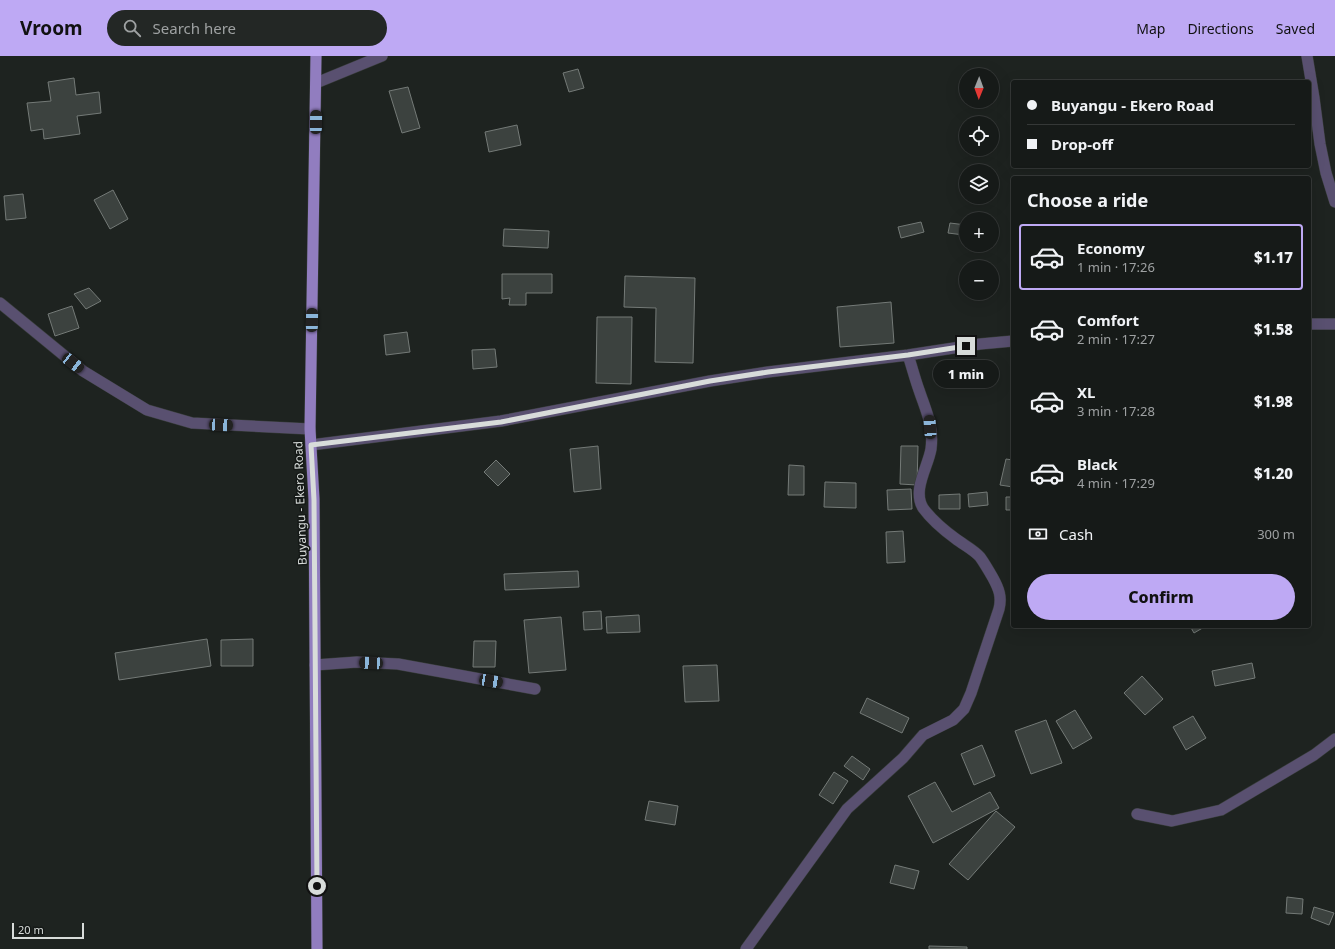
<!DOCTYPE html>
<html lang="en">
<head>
<meta charset="utf-8">
<style>
  :root { --surface:#161a18; --page:#232725; --text:#f1f3f6; --muted:#9ea1a2; --line:#353837; --accent:#bea9f4 }
  body { margin:0; font-family:"Noto Sans",sans-serif; background:var(--page); color:var(--text); height:100vh; display:flex; flex-direction:column; font-size:15px; white-space:nowrap }
  * { box-sizing:border-box; margin:0 }
  p { font-size:13px; color:var(--muted) }
  .icon { flex:none; width:22px; height:22px; fill:none; stroke:currentColor; stroke-width:2; stroke-linecap:round; stroke-linejoin:round }
  .map { position:relative; flex:1; overflow:hidden }
  .panel { position:absolute; left:1011px; top:120px; width:300px; height:452px; display:flex; flex-direction:column; background:var(--surface); border-radius:4px; box-shadow:0 4px 16px #0002,0 0 0 1px var(--line) }
  .panel>* { flex:none }
  .banner { position:absolute; left:1011px; top:24px; width:300px; height:88px; border-radius:4px; box-shadow:0 4px 16px #0002,0 0 0 1px var(--line); display:grid; align-content:center; height:88px; padding:0 16px; background:var(--surface) }
  .needle { width:26px; rotate:181deg }
  .tools { position:absolute; left:959px; top:12px; display:grid; gap:8px }
  .tools a { display:grid; place-items:center; width:40px; height:40px; border-radius:50%; background:var(--surface); box-shadow:0 4px 16px #0002,0 0 0 1px var(--line); font-size:20px }
  .scale { position:absolute; left:12px; bottom:10px; width:72px; box-sizing:border-box; padding-left:4px; border:2px solid #d8dcda; border-top:0; font-size:11px; line-height:14px; white-space:nowrap; color:#d8dcda; -webkit-text-stroke:3px #151917; paint-order:stroke }
  .end { position:absolute; width:18px; height:18px; margin:-9px; border:5px solid #d8dcda; background:#111; box-shadow:0 0 0 2px #111 }
  .from { border-radius:50% }
  .bubble { position:absolute; height:28px; border-radius:14px; background:var(--surface); box-shadow:0 4px 16px #0002,0 0 0 1px var(--line); font-size:13px; font-weight:800; line-height:28px; text-align:center }
  .car { position:absolute; width:12px; height:24px; margin:-12px -6px; border-radius:5px; box-shadow:0 0 3px 1px #0007; background:linear-gradient(#222 24%,#8ab4d8 0 40%,#222 0 76%,#8ab4d8 0 86%,#222 0) }
  .banner b { display:flex; align-items:center; gap:14px; height:38px; font-size:15px }
  .banner b+b { border-top:1px solid var(--line) }
  .banner i { width:10px; height:10px; background:var(--text) }
  ul { padding:0; list-style:none }
  li { display:flex; align-items:center; gap:12px; height:66px; margin:0 8px 6px; padding:0 8px; border:2px solid transparent; border-radius:4px }
  li div { flex:1 }
  li b { display:block; font-size:15px }
  li em { font-style:normal; font-weight:800 }
  li.current { border-color:var(--accent) }
  li>.icon { width:36px; height:36px; stroke-width:1.5 }
  h2 { padding:0 16px; font-size:18px; line-height:48px }
  .pay { display:flex; align-items:center; gap:10px; height:44px; padding:0 16px; font-size:15px }
  .pay p { margin-inline-start:auto }
  .primary-button { display:flex; gap:8px; margin-top:auto; padding:8px 16px }
  .primary-button a { flex:1; height:46px; border-radius:24px; background:var(--accent); color:#111; font-size:16px; font-weight:800; line-height:46px; text-align:center }
  header { display:flex; align-items:center; gap:24px; box-sizing:border-box; height:56px; padding:0 20px; background:var(--accent); color:#111 }
  header strong { font-size:19px }
  nav { display:flex; gap:22px; margin-inline-start:auto; font-size:14px }
  .search { width:280px; height:36px; background:var(--page); display:flex; align-items:center; gap:10px; box-sizing:border-box; padding:0 14px; border-radius:22px; color:var(--muted); font-size:15px }
  .map>svg:first-child { display:block }
  .building { fill:#3c423f; stroke:#747a77 }
  .lines { fill:none; stroke-linecap:round; stroke-linejoin:round }
  .minor-casing { stroke:#383d3a; stroke-width:12 }
  .primary-casing { stroke:#383d3a; stroke-width:12 }
  .minor { stroke:#595070; stroke-width:11 }
  .primary { stroke:#917dbf; stroke-width:11 }
  .route { stroke:#d8dcda; stroke-width:5 }
  .labels { text-anchor:middle; dominant-baseline:central; stroke-width:3; stroke-linejoin:round; paint-order:stroke }
  .street-label { font-size:12px; fill:#d8dcda; stroke:#151917 }
</style>
</head>
<body>
<header>
<strong>Vroom</strong>
<div class="search"><svg class="icon" aria-label="search" viewBox="0 0 24 24"><circle cx="10" cy="10" r="6"/><path d="M15 15l6 6"/></svg>Search here</div>
<nav><a>Map</a><a>Directions</a><a>Saved</a></nav>
</header>
<div class="map">
<svg width="1335" height="893" viewBox="0 0 1335 893">
  <rect width="100%" height="100%" fill="#1e2320"/>
  <path class="building" d="M 578,13 L 584,32 L 569,36 L 563,17 Z
    M 74,22 L 76,39 L 99,36 L 101,57 L 77,60 L 80,78 L 44,83 L 43,73 L 31,75 L 27,47 L 51,45 L 48,26 Z
    M 408,31 L 420,72 L 402,77 L 389,35 Z
    M 517,69 L 521,89 L 489,96 L 485,76 Z
    M 113,134 L 128,163 L 110,173 L 94,144 Z
    M 23,138 L 26,162 L 6,164 L 4,140 Z
    M 921,166 L 924,176 L 901,182 L 898,171 Z
    M 950,167 L 966,169 L 964,179 L 948,177 Z
    M 504,173 L 549,175 L 548,192 L 503,190 Z
    M 502,218 L 552,218 L 552,237 L 526,237 L 526,249 L 509,249 L 510,242 L 502,243 Z
    M 625,220 L 695,222 L 693,307 L 655,306 L 656,252 L 624,251 Z
    M 89,232 L 101,245 L 86,253 L 74,238 Z
    M 891,246 L 894,287 L 840,291 L 837,251 Z
    M 72,250 L 79,272 L 55,280 L 48,258 Z
    M 597,261 L 632,261 L 631,328 L 596,327 Z
    M 407,276 L 410,296 L 386,299 L 384,279 Z
    M 495,293 L 497,311 L 473,313 L 472,294 Z
    M 598,390 L 601,433 L 574,436 L 570,393 Z
    M 901,390 L 918,390 L 917,429 L 900,428 Z
    M 1006,403 L 1013,404 L 1013,431 L 1000,429 Z
    M 496,404 L 510,418 L 498,430 L 484,416 Z
    M 789,409 L 804,410 L 804,439 L 788,439 Z
    M 825,426 L 856,427 L 856,452 L 824,451 Z
    M 911,433 L 912,453 L 888,454 L 887,434 Z
    M 987,436 L 988,449 L 969,451 L 968,438 Z
    M 960,438 L 960,453 L 939,453 L 939,439 Z
    M 1006,441 L 1013,441 L 1013,454 L 1006,454 Z
    M 903,475 L 905,506 L 887,507 L 886,476 Z
    M 578,515 L 579,531 L 505,534 L 504,518 Z
    M 601,555 L 602,573 L 584,574 L 583,556 Z
    M 639,559 L 640,576 L 607,577 L 606,561 Z
    M 561,561 L 566,614 L 529,617 L 524,564 Z
    M 1190,570 L 1206,570 L 1194,577 Z
    M 207,583 L 211,610 L 119,624 L 115,597 Z
    M 253,583 L 253,610 L 221,610 L 221,584 Z
    M 474,585 L 496,585 L 495,611 L 473,611 Z
    M 1252,607 L 1255,622 L 1215,630 L 1212,615 Z
    M 717,609 L 719,645 L 685,646 L 683,610 Z
    M 1142,620 L 1163,643 L 1145,659 L 1124,637 Z
    M 867,642 L 909,662 L 902,677 L 860,657 Z
    M 1075,654 L 1092,682 L 1073,693 L 1056,665 Z
    M 1193,660 L 1206,682 L 1186,694 L 1173,671 Z
    M 1046,664 L 1062,707 L 1031,718 L 1015,675 Z
    M 982,689 L 995,720 L 974,729 L 961,698 Z
    M 852,700 L 870,713 L 863,724 L 844,710 Z
    M 834,716 L 848,725 L 833,748 L 819,739 Z
    M 935,726 L 952,756 L 990,736 L 999,752 L 933,787 L 908,740 Z
    M 649,745 L 678,750 L 675,769 L 645,764 Z
    M 996,755 L 1015,771 L 968,824 L 949,808 Z
    M 895,809 L 919,815 L 914,833 L 890,827 Z
    M 1287,841 L 1303,843 L 1302,858 L 1286,857 Z
    M 1314,851 L 1334,857 L 1329,869 L 1311,862 Z
    M 929,890 L 967,891 L 967,893 L 929,893 Z"/>
  <g class="lines">
    <defs>
      <path id="minor" d="M 1307,0 L 1314,42 L 1320,88 L 1326,117 L 1335,146
        M 316,27 L 382,0
        M 0,247 L 83,315 L 147,354 L 192,367 L 310,373
        M 1309,268 L 1335,268
        M 311,389 L 501,365 L 710,325 L 768,316 L 908,299 L 980,288 L 1013,285
        M 315,609 L 357,606 L 398,608 L 535,633
        M 1137,758 L 1172,765 L 1221,754 L 1314,699 L 1335,683
        M 746,893 L 847,753 L 903,702 L 923,679 L 953,664 L 964,653 L 971,637 L 999,553 C 1002,541 999,533 993,522 C 989,515 985,508 980,501 C 974,494 964,489 956,483 C 945,475 931,463 923,452 C 912,434 928,411 931,393 C 934,370 926,355 919,334 C 915,323 912,311 908,299"/>
      <path id="primary" d="M 316,0 L 310,373 L 314,443 L 317,893"/>
    </defs>
    <use href="#minor" class="minor-casing"/>
    <use href="#primary" class="primary-casing"/>
    <use href="#minor" class="minor"/>
    <use href="#primary" class="primary"/>
  </g>
  <g class="lines">
    <path class="route" d="M 317,830 L 314,444 L 311,389 L 501,366 L 710,325 L 768,316 L 908,299 L 966,290"/>
  </g>
  <g class="labels">
    <g class="street-label">
      <text transform="translate(300 447) rotate(-92)">Buyangu - Ekero Road</text>
    </g>
  </g>
</svg>
<div class="tools">
<a><svg class="needle" viewBox="-14 -14 28 28"><path d="M0-13l5 13h-10z" fill="#e53935"/><path d="M0 13l5-13h-10z" fill="#9ea1a2"/></svg></a>
<a><svg class="icon" aria-label="locate" viewBox="0 0 24 24"><circle cx="12" cy="12" r="6"/><path d="M12 2v4M12 18v4M2 12h4M18 12h4"/></svg></a>
<a><svg class="icon" aria-label="layers" viewBox="0 0 24 24"><path d="M12 4l9 5-9 5-9-5zM3 14l9 5 9-5"/></svg></a>
<a>+</a>
<a>−</a>
</div>
<div class="scale">20 m</div>
<i class="end from" style="left:317px;top:830px"></i>
<i class="end" style="left:966px;top:290px"></i>
<div class="bubble" style="left:933px;top:304px;width:66px">1 min</div>
<i class="car" style="left:316px;top:66px;rotate:1deg"></i>
<i class="car" style="left:312px;top:264px;rotate:1deg"></i>
<i class="car" style="left:73px;top:307px;rotate:128deg"></i>
<i class="car" style="left:221px;top:369px;rotate:93deg"></i>
<i class="car" style="left:930px;top:371px;rotate:356deg"></i>
<i class="car" style="left:371px;top:607px;rotate:273deg"></i>
<i class="car" style="left:491px;top:625px;rotate:99deg"></i>
<div class="banner">
<b><i class="from"></i>Buyangu - Ekero Road</b>
<b><i></i>Drop-off</b>
</div>
<section class="panel">
<h2>Choose a ride</h2>
<ul>
<li class="current"><svg class="icon" aria-label="car" viewBox="0 0 24 24"><path d="M5 17H2v-5l4-1 3-4h7l3 4 3 1v5h-3M9 17h6M6 11h13"/><circle cx="7" cy="17" r="2"/><circle cx="17" cy="17" r="2"/></svg><div><b>Economy</b><p>1 min · 17:26</p></div><em>$1.17</em></li>
<li><svg class="icon" aria-label="car" viewBox="0 0 24 24"><path d="M5 17H2v-5l4-1 3-4h7l3 4 3 1v5h-3M9 17h6M6 11h13"/><circle cx="7" cy="17" r="2"/><circle cx="17" cy="17" r="2"/></svg><div><b>Comfort</b><p>2 min · 17:27</p></div><em>$1.58</em></li>
<li><svg class="icon" aria-label="car" viewBox="0 0 24 24"><path d="M5 17H2v-5l4-1 3-4h7l3 4 3 1v5h-3M9 17h6M6 11h13"/><circle cx="7" cy="17" r="2"/><circle cx="17" cy="17" r="2"/></svg><div><b>XL</b><p>3 min · 17:28</p></div><em>$1.98</em></li>
<li><svg class="icon" aria-label="car" viewBox="0 0 24 24"><path d="M5 17H2v-5l4-1 3-4h7l3 4 3 1v5h-3M9 17h6M6 11h13"/><circle cx="7" cy="17" r="2"/><circle cx="17" cy="17" r="2"/></svg><div><b>Black</b><p>4 min · 17:29</p></div><em>$1.20</em></li>
</ul>
<div class="pay"><svg class="icon" aria-label="cash" viewBox="0 0 24 24"><path d="M3 7h18v10H3z"/><circle cx="12" cy="12" r="2"/></svg>Cash<p>300 m</p></div>
<div class="primary-button"><a>Confirm</a></div>
</section>
</div>
</body>
</html>
